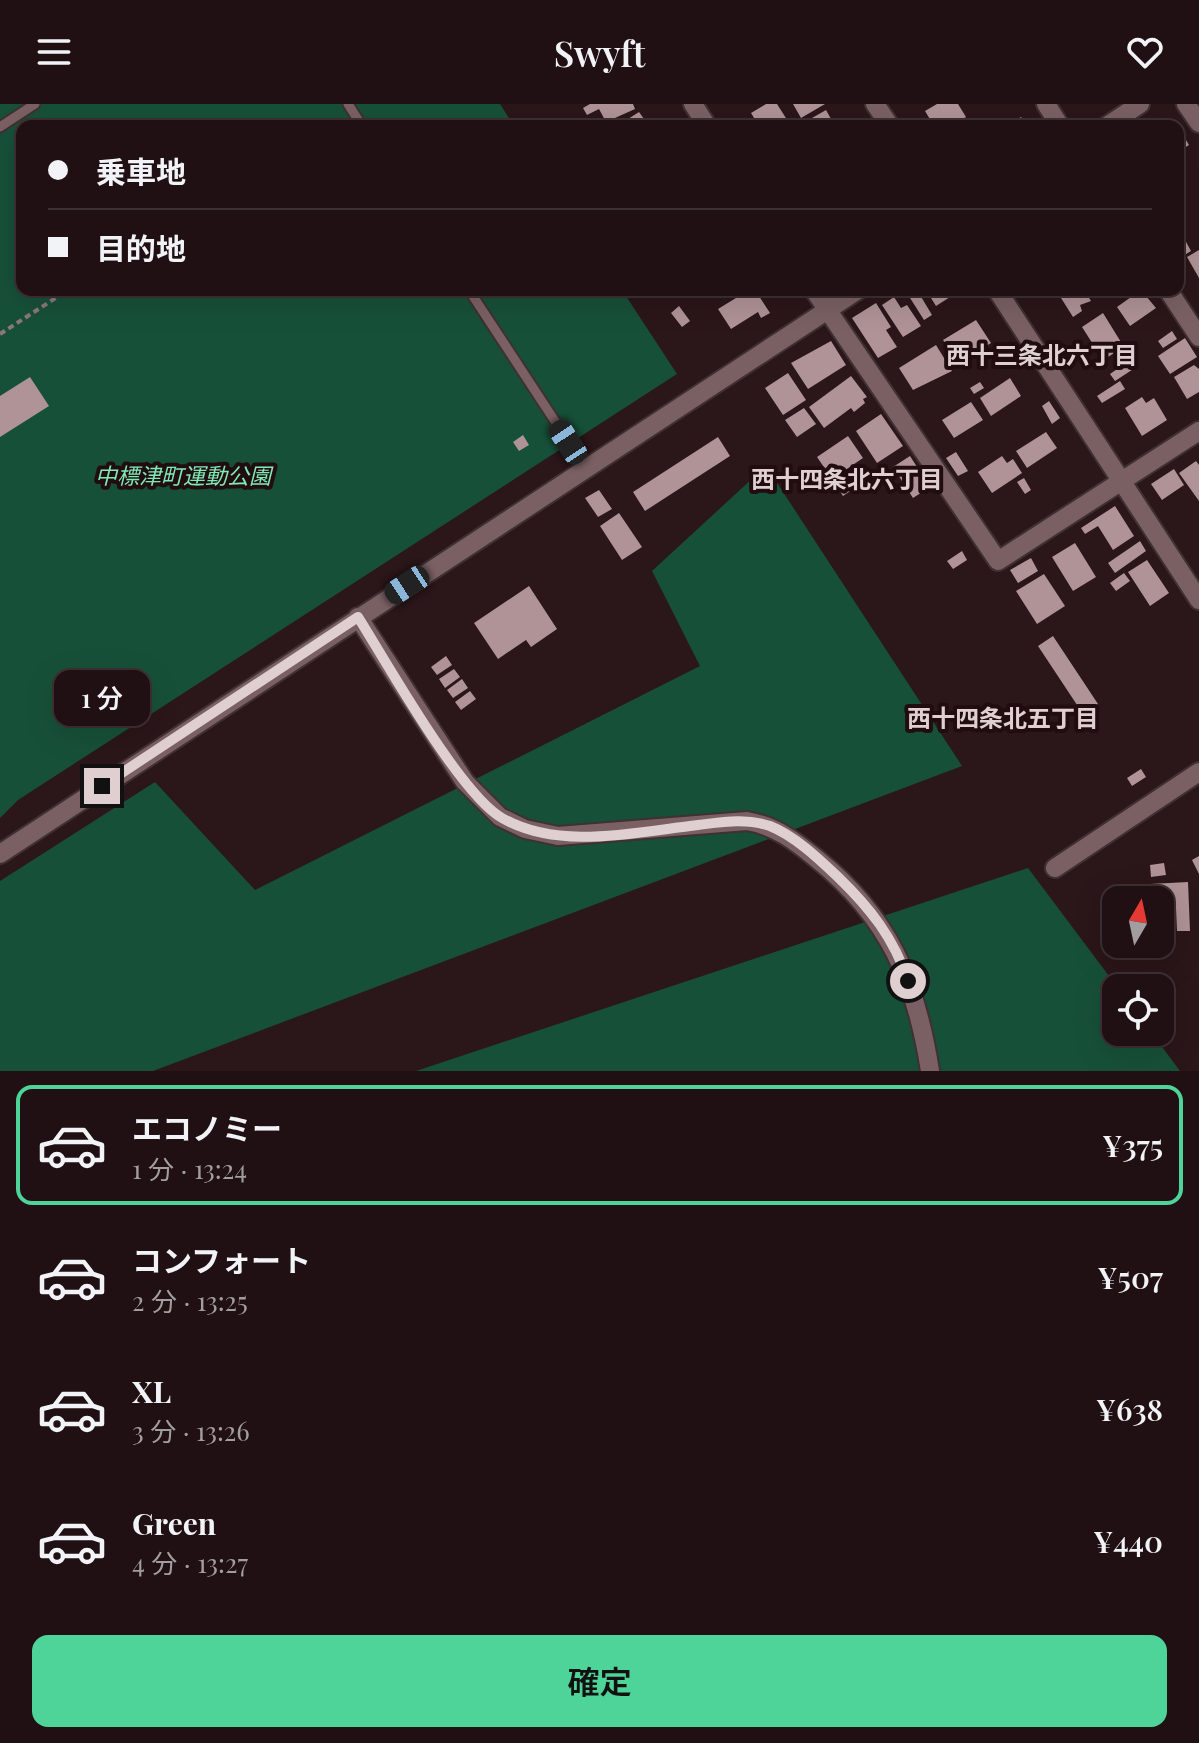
<!DOCTYPE html>
<html lang="ja">
<head>
<meta charset="utf-8">
<style>
  :root { --surface:#201013; --page:#2d1e21; --text:#f1f3f6; --muted:#a29da0; --line:#3d3033; --accent:#4ed399 }
  body { margin:0; font-family:"Playfair Display","Noto Sans JP",serif; background:var(--page); color:var(--text); height:100vh; display:flex; flex-direction:column; font-size:30px; white-space:nowrap }
  * { box-sizing:border-box; margin:0 }
  p { font-size:26px; color:var(--muted) }
  .icon { flex:none; width:44px; height:44px; fill:none; stroke:currentColor; stroke-width:2; stroke-linecap:round; stroke-linejoin:round }
  .map { position:relative; height:967px; overflow:hidden }
  .sheet { display:flex; flex-direction:column; background:var(--surface); flex:1 }
  .sheet>* { flex:none }
  .top-card { position:absolute; left:16px; top:16px; width:1168px; height:176px; border-radius:16px; box-shadow:0 8px 32px #0002,0 0 0 2px var(--line); display:grid; align-content:center; height:176px; padding:0 32px; background:var(--surface) }
  .needle { width:52px; rotate:9deg }
  .buttons { position:absolute; left:1102px; top:782px; display:grid; gap:16px }
  .buttons a { display:grid; place-items:center; width:72px; height:72px; border-radius:16px; background:var(--surface); box-shadow:0 8px 32px #0002,0 0 0 2px var(--line); font-size:40px }
  .end { position:absolute; width:36px; height:36px; margin:-18px; border:10px solid #dfcfd1; background:#111; box-shadow:0 0 0 4px #111 }
  .from { border-radius:50% }
  .bubble { position:absolute; height:56px; border-radius:16px; background:var(--surface); box-shadow:0 8px 32px #0002,0 0 0 2px var(--line); font-size:26px; font-weight:600; line-height:56px; text-align:center }
  .car { position:absolute; width:24px; height:48px; margin:-24px -12px; border-radius:10px; box-shadow:0 0 6px 2px #0007; background:linear-gradient(#222 24%,#8ab4d8 0 40%,#222 0 76%,#8ab4d8 0 86%,#222 0) }
  .top-card b { display:flex; align-items:center; gap:28px; height:76px; font-size:30px }
  .top-card b+b { border-top:2px solid var(--line) }
  .top-card i { width:20px; height:20px; background:var(--text) }
  ul { padding:14px 0 0; list-style:none }
  li { display:flex; align-items:center; gap:24px; height:120px; margin:0 16px 12px; padding:0 16px; border:4px solid transparent; border-radius:16px }
  li div { flex:1 }
  li b { display:block; font-size:30px }
  li em { font-style:normal; font-weight:600 }
  li.current { border-color:var(--accent) }
  li>.icon { width:72px; height:72px; stroke-width:1.5 }
  .action { display:flex; gap:16px; margin-top:auto; padding:16px 32px }
  .action a { flex:1; height:92px; border-radius:16px; background:var(--accent); color:#111; font-size:32px; font-weight:600; line-height:92px; text-align:center }
  header { display:flex; justify-content:space-between; align-items:center; height:104px; padding:0 32px; background:var(--surface); font-size:36px; font-weight:600 }
  .map>svg:first-child { display:block }
  .green { fill:#175038 }
  .building { fill:#af9396 }
  .lines { fill:none; stroke-linecap:round; stroke-linejoin:round }
  .service-casing { stroke:#3f3031; stroke-width:13 }
  .minor-casing { stroke:#3f3031; stroke-width:22 }
  .path { stroke:#8a777a; stroke-width:4; stroke-dasharray:6 4; stroke-linecap:butt }
  .service { stroke:#7a6063; stroke-width:9 }
  .minor { stroke:#7a6063; stroke-width:18 }
  .route { stroke:#dfcfd1; stroke-width:10 }
  .labels { text-anchor:middle; dominant-baseline:central; stroke-width:8; stroke-linejoin:round; paint-order:stroke }
  .park-label { font-size:22px; font-style:italic; fill:#7eeab6; stroke:#210d10 }
  .neighbourhood-label { font-size:24px; font-weight:bold; fill:#dfcfd1; stroke:#210d10 }
</style>
</head>
<body>
<header><svg class="icon" aria-label="menu" viewBox="0 0 24 24"><path d="M4 6h16M4 12h16M4 18h16"/></svg>Swyft<svg class="icon" aria-label="heart" viewBox="0 0 24 24"><path d="M12 20l-8-8c-3-5 5-10 8-4 3-6 11-1 8 4z"/></svg></header>
<div class="map">
<svg width="1199" height="967" viewBox="0 0 1199 967">
  <rect width="100%" height="100%" fill="#2b1619"/>
  <path class="green" d="M 0,0 L 500,0 L 514,22 L 22,22 L 22,186 L 622,186 L 677,270 L 18,696 L 0,714 Z
    M 766,362 L 962,662 L 153,967 L 0,967 L 0,777 L 155,678 L 255,786 L 700,562 L 652,467 Z
    M 1028,764 L 1118,884 L 1116,928 L 1151,928 L 1180,967 L 416,967 Z"/>
  <path class="building" d="M 590,0 L 633,0 L 635,5 L 606,18 L 599,5 L 587,11 L 583,4 Z
    M 766,0 L 777,0 L 791,22 L 759,22 L 751,9 Z
    M 793,0 L 825,0 L 801,14 Z
    M 937,0 L 958,0 L 966,13 L 952,22 L 934,22 L 925,7 Z
    M 826,6 L 835,22 L 798,22 Z
    M 639,8 L 649,22 L 617,22 Z
    M 1021,13 L 1027,22 L 998,22 L 1008,16 L 1011,20 Z
    M 1178,23 L 1189,41 L 1178,48 Z
    M 1185,136 L 1191,147 L 1178,155 L 1178,140 Z
    M 1199,146 L 1199,174 L 1187,153 Z
    M 749,186 L 755,186 L 770,209 L 761,214 L 758,208 L 731,225 L 718,205 Z
    M 905,186 L 917,186 L 932,211 L 924,216 Z
    M 926,186 L 961,186 L 936,202 Z
    M 1056,186 L 1084,186 L 1091,197 L 1080,201 L 1082,207 L 1073,213 Z
    M 1141,186 L 1156,204 L 1130,222 L 1117,203 Z
    M 894,193 L 901,204 L 907,201 L 921,222 L 903,233 L 882,201 Z
    M 876,199 L 891,223 L 886,226 L 897,243 L 878,254 L 852,214 Z
    M 679,202 L 690,217 L 682,223 L 671,209 Z
    M 1103,209 L 1124,243 L 1103,256 L 1082,223 Z
    M 976,216 L 991,239 L 959,259 L 943,236 Z
    M 1172,227 L 1177,235 L 1163,244 L 1158,237 Z
    M 1185,234 L 1197,253 L 1170,270 L 1158,252 Z
    M 831,237 L 846,261 L 808,285 L 791,259 Z
    M 936,241 L 952,267 L 913,286 L 899,264 Z
    M 1133,254 L 1138,262 L 1115,277 L 1110,270 Z
    M 1194,261 L 1199,265 L 1199,288 L 1187,295 L 1174,273 Z
    M 788,269 L 806,296 L 783,311 L 765,284 Z
    M 851,272 L 867,293 L 863,295 L 865,299 L 854,308 L 851,304 L 824,324 L 809,303 Z
    M 30,273 L 49,302 L 0,333 L 0,292 Z
    M 1010,274 L 1021,292 L 991,312 L 980,294 Z
    M 1120,277 L 1125,285 L 1102,299 L 1097,292 Z
    M 980,278 L 984,284 L 974,290 L 970,284 Z
    M 1142,293 L 1146,299 L 1154,294 L 1167,316 L 1142,332 L 1125,304 Z
    M 1049,297 L 1060,314 L 1052,320 L 1042,302 Z
    M 971,298 L 983,316 L 954,334 L 942,316 Z
    M 804,304 L 816,320 L 797,333 L 785,316 Z
    M 881,310 L 903,342 L 877,359 L 856,327 Z
    M 1046,328 L 1057,344 L 1027,364 L 1016,347 Z
    M 523,331 L 529,341 L 519,347 L 513,338 Z
    M 848,332 L 863,354 L 832,375 L 817,353 Z
    M 718,333 L 730,352 L 645,407 L 633,388 Z
    M 956,348 L 968,367 L 958,372 L 946,354 Z
    M 910,352 L 930,383 L 913,394 L 893,363 Z
    M 1002,352 L 1007,359 L 1013,355 L 1022,369 L 992,389 L 978,368 Z
    M 1196,357 L 1199,361 L 1199,397 L 1179,369 Z
    M 1174,365 L 1184,381 L 1162,396 L 1151,380 Z
    M 855,368 L 862,379 L 843,392 L 836,381 Z
    M 1024,374 L 1031,386 L 1025,390 L 1017,378 Z
    M 599,386 L 612,405 L 598,413 L 585,394 Z
    M 1115,402 L 1134,432 L 1113,446 L 1098,422 L 1085,430 L 1081,424 Z
    M 619,409 L 642,443 L 622,456 L 600,422 Z
    M 1140,437 L 1146,447 L 1115,469 L 1108,459 Z
    M 1075,439 L 1096,473 L 1073,487 L 1052,453 Z
    M 962,447 L 967,456 L 953,465 L 947,457 Z
    M 1031,454 L 1038,467 L 1018,479 L 1010,466 Z
    M 1147,456 L 1169,489 L 1150,502 L 1128,468 Z
    M 1124,469 L 1130,477 L 1116,487 L 1110,479 Z
    M 1044,470 L 1065,502 L 1037,520 L 1016,487 Z
    M 529,482 L 557,525 L 531,543 L 526,536 L 498,555 L 474,519 Z
    M 1053,532 L 1098,600 L 1083,610 L 1038,542 Z
    M 446,552 L 452,561 L 437,571 L 431,563 Z
    M 454,565 L 460,573 L 445,584 L 439,575 Z
    M 462,575 L 468,584 L 453,594 L 447,586 Z
    M 470,587 L 476,595 L 461,606 L 455,598 Z
    M 1141,665 L 1146,673 L 1132,682 L 1127,674 Z
    M 1199,752 L 1199,770 L 1192,756 Z
    M 1164,759 L 1166,771 L 1151,773 L 1150,761 Z
    M 1188,778 L 1190,827 L 1177,827 L 1176,804 L 1167,804 L 1167,798 L 1150,796 L 1150,780 Z"/>
  <g class="lines">
    <defs>
      <path id="service" d="M 348,0 L 362,22
        M 0,23 L 35,0
        M 469,186 L 585,363"/>
      <path id="minor" d="M 693,0 L 707,22
        M 875,0 L 890,22
        M 1046,0 L 1060,22
        M 1186,0 L 1199,19
        M 1107,22 L 1140,0
        M 814,186 L 998,457 L 1199,327
        M 997,186 L 1199,496
        M 1168,186 L 1199,233
        M 358,513 L 465,678 L 500,713 L 525,725 L 558,732 L 747,717 C 776,722 795,737 817,755 C 889,813 916,877 930,967
        M 0,750 L 858,186
        M 1055,764 L 1199,668"/>
    </defs>
    <use href="#service" class="service-casing"/>
    <use href="#minor" class="minor-casing"/>
    <path class="path" d="M 0,230 L 68,186"/>
    <use href="#service" class="service"/>
    <use href="#minor" class="minor"/>
  </g>
  <g class="lines">
    <path class="route" d="M 102,682 L 358,513 C 387,559 460,690 502,714 C 559,747 636,728 698,721 C 723,718 746,714 770,722 C 795,732 819,755 838,773 C 870,804 894,834 908,877"/>
  </g>
  <g class="labels">
    <g class="park-label">
      <text x="183" y="371">中標津町運動公園</text>
    </g>
    <g class="neighbourhood-label">
      <text x="1042" y="250">西十三条北六丁目</text>
      <text x="847" y="374">西十四条北六丁目</text>
      <text x="1003" y="613">西十四条北五丁目</text>
    </g>
  </g>
</svg>
<div class="buttons">
<a><svg class="needle" viewBox="-14 -14 28 28"><path d="M0-13l5 13h-10z" fill="#e53935"/><path d="M0 13l5-13h-10z" fill="#a29da0"/></svg></a>
<a><svg class="icon" aria-label="locate" viewBox="0 0 24 24"><circle cx="12" cy="12" r="6"/><path d="M12 2v4M12 18v4M2 12h4M18 12h4"/></svg></a>
</div>
<i class="end from" style="left:908px;top:877px"></i>
<i class="end" style="left:102px;top:682px"></i>
<div class="bubble" style="left:54px;top:566px;width:96px">1 分</div>
<i class="car" style="left:568px;top:338px;rotate:327deg"></i>
<i class="car" style="left:407px;top:481px;rotate:237deg"></i>
<div class="top-card">
<b><i class="from"></i>乗車地</b>
<b><i></i>目的地</b>
</div>
</div>
<section class="sheet">
<ul>
<li class="current"><svg class="icon" aria-label="car" viewBox="0 0 24 24"><path d="M5 17H2v-5l4-1 3-4h7l3 4 3 1v5h-3M9 17h6M6 11h13"/><circle cx="7" cy="17" r="2"/><circle cx="17" cy="17" r="2"/></svg><div><b>エコノミー</b><p>1 分 · 13:24</p></div><em>¥375</em></li>
<li><svg class="icon" aria-label="car" viewBox="0 0 24 24"><path d="M5 17H2v-5l4-1 3-4h7l3 4 3 1v5h-3M9 17h6M6 11h13"/><circle cx="7" cy="17" r="2"/><circle cx="17" cy="17" r="2"/></svg><div><b>コンフォート</b><p>2 分 · 13:25</p></div><em>¥507</em></li>
<li><svg class="icon" aria-label="car" viewBox="0 0 24 24"><path d="M5 17H2v-5l4-1 3-4h7l3 4 3 1v5h-3M9 17h6M6 11h13"/><circle cx="7" cy="17" r="2"/><circle cx="17" cy="17" r="2"/></svg><div><b>XL</b><p>3 分 · 13:26</p></div><em>¥638</em></li>
<li><svg class="icon" aria-label="car" viewBox="0 0 24 24"><path d="M5 17H2v-5l4-1 3-4h7l3 4 3 1v5h-3M9 17h6M6 11h13"/><circle cx="7" cy="17" r="2"/><circle cx="17" cy="17" r="2"/></svg><div><b>Green</b><p>4 分 · 13:27</p></div><em>¥440</em></li>
</ul>
<div class="action"><a>確定</a></div>
</section>
</body>
</html>
